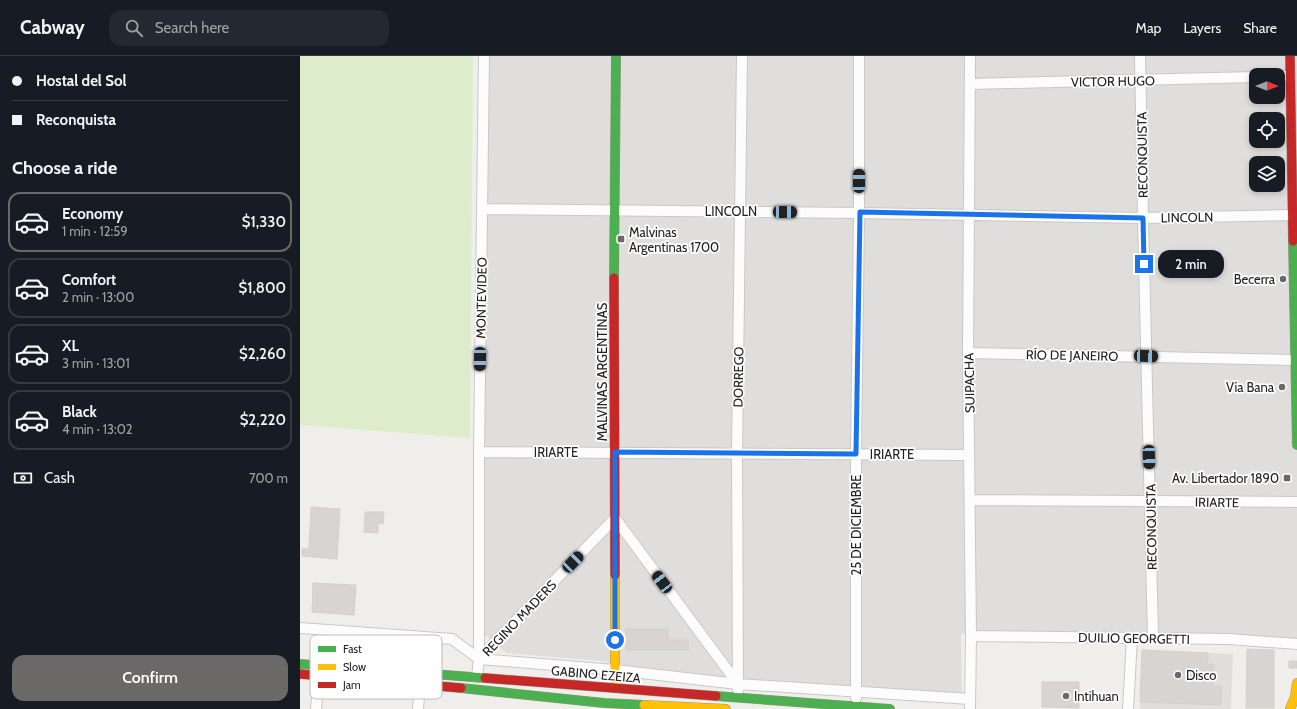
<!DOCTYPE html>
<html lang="en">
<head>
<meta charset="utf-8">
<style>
  :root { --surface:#171b24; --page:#242831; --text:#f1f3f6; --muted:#9ea1a6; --line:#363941; --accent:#6a6968 }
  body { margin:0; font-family:Cabin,sans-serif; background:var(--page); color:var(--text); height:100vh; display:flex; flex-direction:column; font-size:15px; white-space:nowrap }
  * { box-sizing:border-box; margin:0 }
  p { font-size:13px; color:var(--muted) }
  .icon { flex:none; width:22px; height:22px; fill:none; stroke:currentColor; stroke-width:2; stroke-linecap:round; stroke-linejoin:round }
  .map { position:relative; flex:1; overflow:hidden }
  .details { display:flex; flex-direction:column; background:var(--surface); width:300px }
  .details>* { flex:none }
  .top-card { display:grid; align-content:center; height:88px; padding:0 12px; background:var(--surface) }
  .needle { width:26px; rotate:90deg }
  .tools { position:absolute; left:949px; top:12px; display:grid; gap:8px }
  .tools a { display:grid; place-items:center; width:36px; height:36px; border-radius:8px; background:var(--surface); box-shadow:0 2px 6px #0003; font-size:20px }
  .end { position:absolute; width:18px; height:18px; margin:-9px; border:5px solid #1a73e8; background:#fff; box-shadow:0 0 0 2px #fff }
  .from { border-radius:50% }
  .bubble { position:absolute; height:28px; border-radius:12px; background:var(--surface); box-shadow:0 2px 6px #0003; font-size:13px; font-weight:600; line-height:28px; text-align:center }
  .car { position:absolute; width:12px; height:24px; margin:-12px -6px; border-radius:5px; box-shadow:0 0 3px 1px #0007; background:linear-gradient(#222 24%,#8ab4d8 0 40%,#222 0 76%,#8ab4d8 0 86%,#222 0) }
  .top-card b { display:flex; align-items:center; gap:14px; height:38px; font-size:15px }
  .top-card b+b { border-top:1px solid var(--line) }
  .top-card i { width:10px; height:10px; background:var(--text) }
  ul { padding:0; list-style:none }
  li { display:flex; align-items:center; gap:12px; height:60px; margin:0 8px 6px; padding:0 4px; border:2px solid var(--line); border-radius:12px }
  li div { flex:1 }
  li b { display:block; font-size:15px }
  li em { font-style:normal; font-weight:600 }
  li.active { border-color:var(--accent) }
  li>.icon { width:36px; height:36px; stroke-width:1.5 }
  h2 { padding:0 12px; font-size:18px; line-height:48px }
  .pay { display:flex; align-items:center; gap:10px; height:44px; padding:0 12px; font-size:15px }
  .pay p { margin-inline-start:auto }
  .primary-button { display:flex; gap:8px; margin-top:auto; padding:8px 12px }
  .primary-button a { flex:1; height:46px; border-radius:12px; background:var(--accent); color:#fff; font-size:16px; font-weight:600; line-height:46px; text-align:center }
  header { display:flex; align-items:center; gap:24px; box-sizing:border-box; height:56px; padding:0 20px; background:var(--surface); border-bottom:1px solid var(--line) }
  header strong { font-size:19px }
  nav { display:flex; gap:22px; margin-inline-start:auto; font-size:14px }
  .search { width:280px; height:36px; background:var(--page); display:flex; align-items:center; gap:10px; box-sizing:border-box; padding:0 14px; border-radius:12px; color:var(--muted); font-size:15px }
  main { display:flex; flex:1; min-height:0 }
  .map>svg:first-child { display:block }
  .residential { fill:#dfdedc; fill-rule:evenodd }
  .grass { fill:#ddeccb }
  .parking { fill:#e0dfde }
  .building { fill:#d7d4d2; stroke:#d3d0cc }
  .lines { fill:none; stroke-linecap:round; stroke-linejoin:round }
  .street-casing { stroke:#c9c8c7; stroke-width:12 }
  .fast-casing { stroke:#999a82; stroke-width:10 }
  .slow-casing { stroke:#999a82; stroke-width:10 }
  .jam-casing { stroke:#999a82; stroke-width:10 }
  .street { stroke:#fdfcfc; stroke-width:10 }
  .fast { stroke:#4caf50; stroke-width:9 }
  .slow { stroke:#ffc107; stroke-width:9 }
  .jam { stroke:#c62828; stroke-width:9 }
  .route { stroke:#1a73e8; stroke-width:5 }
  .poi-dot { fill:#6a6968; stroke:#fff; stroke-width:1.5 }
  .labels { text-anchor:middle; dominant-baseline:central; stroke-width:3.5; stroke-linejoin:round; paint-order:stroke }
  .street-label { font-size:13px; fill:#222; stroke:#fff }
  .poi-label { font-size:13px; fill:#222; stroke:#fff; text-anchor:start }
  .key { fill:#fff; stroke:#bdbdbd; stroke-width:1 }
  .key-label { font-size:11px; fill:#222 }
</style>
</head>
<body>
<header>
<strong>Cabway</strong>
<div class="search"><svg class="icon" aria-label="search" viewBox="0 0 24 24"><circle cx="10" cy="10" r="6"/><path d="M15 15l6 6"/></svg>Search here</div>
<nav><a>Map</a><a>Layers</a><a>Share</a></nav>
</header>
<main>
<section class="details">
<div class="top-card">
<b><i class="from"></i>Hostal del Sol</b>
<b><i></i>Reconquista</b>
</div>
<h2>Choose a ride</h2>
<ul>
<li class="active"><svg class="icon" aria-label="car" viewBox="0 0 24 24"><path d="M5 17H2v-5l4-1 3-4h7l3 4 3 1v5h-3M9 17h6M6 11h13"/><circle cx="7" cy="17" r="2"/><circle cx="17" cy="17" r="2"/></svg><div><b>Economy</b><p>1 min · 12:59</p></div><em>$1,330</em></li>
<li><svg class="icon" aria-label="car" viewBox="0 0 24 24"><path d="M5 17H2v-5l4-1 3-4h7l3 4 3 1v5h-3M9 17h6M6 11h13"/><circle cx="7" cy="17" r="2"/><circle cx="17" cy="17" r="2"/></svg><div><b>Comfort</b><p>2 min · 13:00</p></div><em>$1,800</em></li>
<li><svg class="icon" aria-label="car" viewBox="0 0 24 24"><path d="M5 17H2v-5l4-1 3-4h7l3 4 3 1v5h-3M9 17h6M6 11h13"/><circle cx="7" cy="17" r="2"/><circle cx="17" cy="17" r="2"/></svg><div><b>XL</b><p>3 min · 13:01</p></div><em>$2,260</em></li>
<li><svg class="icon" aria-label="car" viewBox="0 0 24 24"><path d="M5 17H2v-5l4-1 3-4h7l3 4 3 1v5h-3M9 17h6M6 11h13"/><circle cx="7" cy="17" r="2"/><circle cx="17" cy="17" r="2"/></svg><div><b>Black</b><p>4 min · 13:02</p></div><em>$2,220</em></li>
</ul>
<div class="pay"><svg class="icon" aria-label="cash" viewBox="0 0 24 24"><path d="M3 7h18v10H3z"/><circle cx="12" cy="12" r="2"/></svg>Cash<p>700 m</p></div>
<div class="primary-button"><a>Confirm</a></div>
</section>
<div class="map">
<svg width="997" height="653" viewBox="0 0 997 653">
  <rect width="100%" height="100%" fill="#f0eeeb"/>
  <path class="residential" d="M 187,0 L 997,0 L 997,587 L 661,578 L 662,645 L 361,616 L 301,605 L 206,597 L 184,578 ZM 956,19 L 978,19 L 978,41 L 956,41 ZM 956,63 L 978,63 L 978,85 L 956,85 ZM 956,107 L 978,107 L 978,129 L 956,129 Z"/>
  <path class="grass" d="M 0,0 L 173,0 L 170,382 L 0,369 Z"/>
  <path class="parking" d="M 908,597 L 933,598 L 931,653 L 840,653 L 840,646 L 921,649 L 922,630 L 913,630 L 914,608 L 907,608 Z"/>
  <path class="building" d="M 11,451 L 40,453 L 37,503 L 2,500 L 2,493 L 9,493 Z
    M 65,456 L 84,456 L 83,468 L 78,467 L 78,477 L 64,476 Z
    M 13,527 L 56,529 L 54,559 L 12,556 Z
    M 326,573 L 368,573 L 368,584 L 388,584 L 388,594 L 326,594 Z
    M 947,593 L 974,594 L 974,652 L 946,652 Z
    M 842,594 L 908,597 L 907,608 L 914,608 L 913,630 L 922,630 L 921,649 L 840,646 Z
    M 989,605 L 997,605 L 997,612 L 989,612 Z
    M 742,626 L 779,626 L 779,652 L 742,651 Z"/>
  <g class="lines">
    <defs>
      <path id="street" d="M 670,0 L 668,297 L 671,580 L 670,653
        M 840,0 L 843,162 L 853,582
        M 978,20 L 990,20
        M 670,28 L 956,21
        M 182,153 L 559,157 L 843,162 L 993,159 L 997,162
        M 668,297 L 995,304
        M 179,396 L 669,399
        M 670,444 L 997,446
        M 0,572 L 152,583 L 179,603 L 315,614 L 438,628 L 670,643
        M 671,580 L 928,583 L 997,588
        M 179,603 L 315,462 L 438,628
        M 177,621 L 179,603 L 179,396 L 184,0
        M 438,634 L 437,397 L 442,0
        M 556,642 L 556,398 L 559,157 L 559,0
        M 16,653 L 19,620
        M 118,653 L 120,628
        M 828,653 L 832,582"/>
      <path id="fast" d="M 993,185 L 997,389
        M 314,222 L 316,0
        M 0,608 L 185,622
        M 161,632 L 304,647 L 344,649
        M 416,640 L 590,653"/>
      <path id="slow" d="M 315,519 L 315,614 L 318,632
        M 344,649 L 426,653
        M 990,653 L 995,641 L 997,627"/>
      <path id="jam" d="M 990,0 L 993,185
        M 314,222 L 315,519
        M 0,618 L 161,632
        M 185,622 L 416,640"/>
    </defs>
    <use href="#street" class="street-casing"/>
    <use href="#fast" class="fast-casing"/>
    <use href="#slow" class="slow-casing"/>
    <use href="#jam" class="jam-casing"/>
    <use href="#street" class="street"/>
    <use href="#fast" class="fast"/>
    <use href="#slow" class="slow"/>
    <use href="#jam" class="jam"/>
  </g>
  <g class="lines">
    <path class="route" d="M 315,584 L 315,396 L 556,398 L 560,156 L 843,162 L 844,208"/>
  </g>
  <g class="poi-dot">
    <rect x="317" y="179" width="8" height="8" rx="2"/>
    <circle cx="983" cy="223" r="4"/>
    <circle cx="982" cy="331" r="4"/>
    <rect x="983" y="418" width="8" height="8" rx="2"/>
    <circle cx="878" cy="619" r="4"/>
    <circle cx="766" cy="640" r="4"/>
  </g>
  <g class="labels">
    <g class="street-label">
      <text transform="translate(813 25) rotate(-1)">VICTOR HUGO</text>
      <text transform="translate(842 99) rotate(-91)">RECONQUISTA</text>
      <text x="431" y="155">LINCOLN</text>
      <text transform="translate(887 161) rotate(-1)">LINCOLN</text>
      <text transform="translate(181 242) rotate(-89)">MONTEVIDEO</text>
      <text transform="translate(772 299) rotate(1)">RÍO DE JANEIRO</text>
      <text transform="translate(302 316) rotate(-90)">MALVINAS ARGENTINAS</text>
      <text transform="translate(438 321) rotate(-89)">DORREGO</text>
      <text transform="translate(669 327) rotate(-91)">SUIPACHA</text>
      <text x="256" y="396">IRIARTE</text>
      <text x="592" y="398">IRIARTE</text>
      <text transform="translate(917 446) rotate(1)">IRIARTE</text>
      <text transform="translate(556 469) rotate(-90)">25 DE DICIEMBRE</text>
      <text transform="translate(851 471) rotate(-91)">RECONQUISTA</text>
      <text transform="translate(219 562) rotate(-46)">REGINO MADERS</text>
      <text transform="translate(834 582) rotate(1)">DUILIO GEORGETTI</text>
      <text transform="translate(296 618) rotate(5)">GABINO EZEIZA</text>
    </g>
    <g class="poi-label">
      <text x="329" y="176">Malvinas<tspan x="329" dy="15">Argentinas 1700</tspan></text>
      <text x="975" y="223" text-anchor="end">Becerra</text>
      <text x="974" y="331" text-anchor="end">Vía Bana</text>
      <text x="979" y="422" text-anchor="end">Av. Libertador 1890</text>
      <text x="886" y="619">Disco</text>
      <text x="774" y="640">Intihuan</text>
    </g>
  </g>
  <rect x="10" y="579" width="132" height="64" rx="6" class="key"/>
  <rect x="18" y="590" width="18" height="6" fill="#4caf50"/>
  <rect x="18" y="608" width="18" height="6" fill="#ffc107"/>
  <rect x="18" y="626" width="18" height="6" fill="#c62828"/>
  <g class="key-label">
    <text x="43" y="597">Fast</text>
    <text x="43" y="615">Slow</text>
    <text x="43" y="633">Jam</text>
  </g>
</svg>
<div class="tools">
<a><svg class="needle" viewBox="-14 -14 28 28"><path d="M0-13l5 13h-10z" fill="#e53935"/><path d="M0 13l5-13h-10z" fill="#9ea1a6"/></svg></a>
<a><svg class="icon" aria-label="locate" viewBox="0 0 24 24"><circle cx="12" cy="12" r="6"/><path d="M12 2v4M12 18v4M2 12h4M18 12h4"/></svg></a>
<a><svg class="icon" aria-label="layers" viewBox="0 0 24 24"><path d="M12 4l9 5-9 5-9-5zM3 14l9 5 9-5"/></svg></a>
</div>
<i class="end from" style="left:315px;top:584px"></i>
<i class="end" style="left:844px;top:208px"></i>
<div class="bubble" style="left:858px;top:194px;width:66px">2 min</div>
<i class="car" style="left:559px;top:125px;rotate:0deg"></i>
<i class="car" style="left:485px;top:156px;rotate:91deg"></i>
<i class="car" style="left:846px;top:300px;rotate:92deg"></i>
<i class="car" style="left:180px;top:303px;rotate:181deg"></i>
<i class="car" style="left:849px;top:401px;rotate:178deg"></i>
<i class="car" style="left:273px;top:506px;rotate:44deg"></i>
<i class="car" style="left:362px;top:526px;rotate:323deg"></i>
</div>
</main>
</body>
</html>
